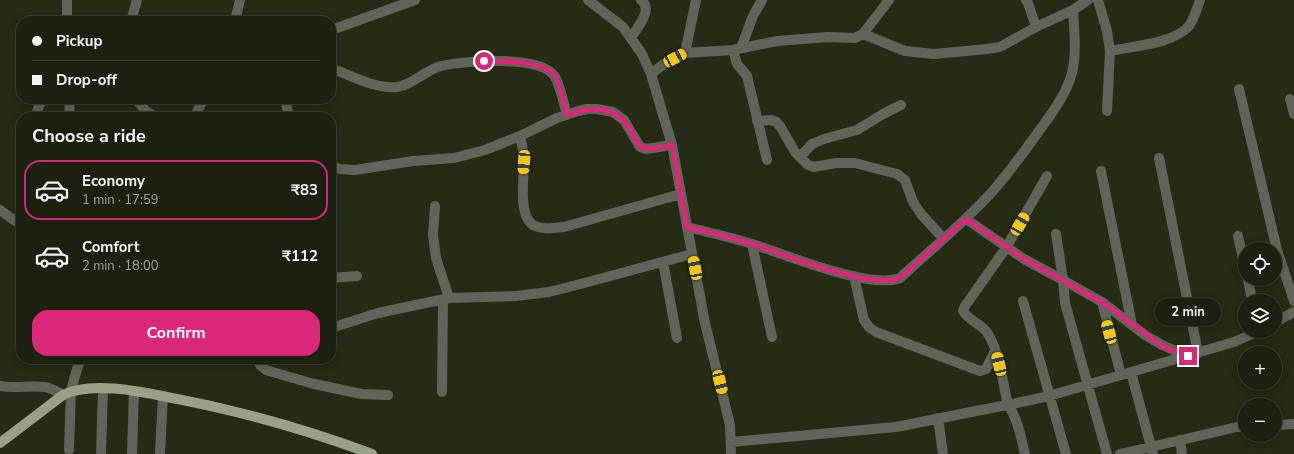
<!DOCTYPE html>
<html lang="en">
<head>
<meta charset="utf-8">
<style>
  :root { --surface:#1c200f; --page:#292d1d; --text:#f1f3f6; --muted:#a0a39e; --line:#3a3e2f; --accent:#db2777 }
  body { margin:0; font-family:"Nunito Sans",sans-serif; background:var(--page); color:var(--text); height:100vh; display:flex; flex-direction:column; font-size:15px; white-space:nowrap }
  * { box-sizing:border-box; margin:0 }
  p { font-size:13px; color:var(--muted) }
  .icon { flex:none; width:22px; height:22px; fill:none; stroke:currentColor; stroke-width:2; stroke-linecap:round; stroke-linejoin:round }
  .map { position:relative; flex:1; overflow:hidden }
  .drawer { position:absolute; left:16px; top:112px; width:320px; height:252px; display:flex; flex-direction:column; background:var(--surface); border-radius:16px; box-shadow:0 2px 10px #0003,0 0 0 1px var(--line) }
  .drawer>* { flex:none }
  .guide { position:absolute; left:16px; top:16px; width:320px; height:88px; border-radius:16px; box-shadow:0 2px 10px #0003,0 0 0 1px var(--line); display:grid; align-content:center; height:88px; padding:0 16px; background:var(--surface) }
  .controls { position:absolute; left:1238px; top:242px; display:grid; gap:8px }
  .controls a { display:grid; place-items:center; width:44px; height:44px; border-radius:50%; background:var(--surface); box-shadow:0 2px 10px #0003,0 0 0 1px var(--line); font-size:20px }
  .end { position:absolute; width:18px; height:18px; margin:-9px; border:5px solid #db2777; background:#fff; box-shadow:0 0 0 2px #fff }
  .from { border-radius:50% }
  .bubble { position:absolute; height:28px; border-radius:14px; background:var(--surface); box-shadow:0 2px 10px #0003,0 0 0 1px var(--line); font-size:13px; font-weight:700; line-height:28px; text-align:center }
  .car { position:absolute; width:12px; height:24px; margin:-12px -6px; border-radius:5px; box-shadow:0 0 3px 1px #0007; background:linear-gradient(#f5c518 24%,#345 0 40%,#f5c518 0 76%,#345 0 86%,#f5c518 0) }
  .guide b { display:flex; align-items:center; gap:14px; height:38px; font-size:15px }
  .guide b+b { border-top:1px solid var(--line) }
  .guide i { width:10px; height:10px; background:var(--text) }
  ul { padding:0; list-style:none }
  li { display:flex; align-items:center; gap:12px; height:60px; margin:0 8px 6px; padding:0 8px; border:2px solid transparent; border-radius:16px }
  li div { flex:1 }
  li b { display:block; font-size:15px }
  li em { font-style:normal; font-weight:700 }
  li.current { border-color:var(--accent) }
  li>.icon { width:36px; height:36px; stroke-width:1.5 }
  h2 { padding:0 16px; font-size:18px; line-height:48px }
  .action { display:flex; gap:8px; margin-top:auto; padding:8px 16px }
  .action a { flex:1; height:46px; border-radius:16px; background:var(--accent); color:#fff; font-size:16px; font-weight:700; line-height:46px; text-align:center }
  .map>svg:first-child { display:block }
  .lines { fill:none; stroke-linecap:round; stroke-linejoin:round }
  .minor { stroke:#616559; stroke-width:10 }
  .major { stroke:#99a189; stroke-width:10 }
  .route { stroke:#db2777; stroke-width:5 }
</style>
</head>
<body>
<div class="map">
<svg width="1294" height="454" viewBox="0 0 1294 454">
  <rect width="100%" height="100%" fill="#252b14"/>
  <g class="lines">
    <path class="minor" d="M 67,0 L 67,21
      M 588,0 L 623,27 L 642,54 L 651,74 L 672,145 L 705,323 L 730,425 L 731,454
      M 1026,0 L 1028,3 L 1036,27
      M 1098,0 L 1107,31 L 1110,51 L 1107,111
      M 131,21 L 137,0
      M 235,21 L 240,0
      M 337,28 L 415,0
      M 863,34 L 905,51 L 934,54 L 987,49 L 1000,47 L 1036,27 L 1073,10
      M 631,38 C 637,28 654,9 641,0
      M 741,48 L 753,16 L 762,0
      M 733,50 L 737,64 L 747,76 L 767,160
      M 1110,51 C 1133,46 1173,44 1189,26 C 1194,19 1197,8 1200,0
      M 685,53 L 733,50 L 777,41 L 828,37 L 855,38 L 863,34 L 889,0
      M 331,68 C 352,76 375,89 397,87 C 413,85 425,70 441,66 C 463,61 542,54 555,77 C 560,85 564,105 567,115
      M 651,74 L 664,64 L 685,53 L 696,0
      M 1239,89 L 1277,250 L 1294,301
      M 136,99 L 146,111 L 156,117
      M 285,99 L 289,117
      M 1290,99 L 1294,114
      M 35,117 L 39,106 L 43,99
      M 69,117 L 70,99
      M 194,117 L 204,99
      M 757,121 L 771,120 L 776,122 L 780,126 L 795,152 L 808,165 L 814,167 L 836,163 L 855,163 L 897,174 L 905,180 L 913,202 L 921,214 L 943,238
      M 520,136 C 522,144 524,154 524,163 C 524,178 518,215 533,225 C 542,230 554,228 564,227 L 681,194
      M 800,157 L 812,144 L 824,139 L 857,130 L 883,114 L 901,105
      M 1159,158 L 1198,353
      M 331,165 L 339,169 L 355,170 L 413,161 L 454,158 L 485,150 L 520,136 L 557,118 L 578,111 L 587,109 L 597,109 L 613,112 L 624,120 L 640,147 L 646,149 L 672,145
      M 1101,171 L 1132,325
      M 435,206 L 433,235 L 436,258 L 449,298
      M 0,210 L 21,225
      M 966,219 L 1024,259 L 1063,280 L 1056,234
      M 687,227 C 708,232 729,237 749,243 C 782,253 869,290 900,278 C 930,250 963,224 991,193 C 1008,174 1024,152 1039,131 C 1052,113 1066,95 1072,73 C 1077,53 1074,30 1073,10 L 1088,0
      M 1238,236 L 1245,268
      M 752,244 L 772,337
      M 663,262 L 677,338
      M 854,276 L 864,320 L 869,327 L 876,332 L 980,371 L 986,369 L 995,351
      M 331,278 L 357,276
      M 1248,279 L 1252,301
      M 1023,301 L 1066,454
      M 1102,302 L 1121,375
      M 1275,322 L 1294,312
      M 331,328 L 378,313 L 449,298 L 516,296 L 549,292 L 588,282 L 692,254
      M 258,359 L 260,365 L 266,370 L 310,383 L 347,391 L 362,394 L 388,395
      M 1131,372 L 1153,454
      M 0,386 C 15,389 30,385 45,387 C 52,388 57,392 63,395
      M 442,392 L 443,299
      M 938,418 L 943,454
      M 1275,425 L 1294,424
      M 1180,440 L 1182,454
      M 731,442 L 896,427 L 991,408 L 1008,405 L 1049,396 L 1234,342 L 1259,331
      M 69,450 L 71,390 L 80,359
      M 160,452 L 163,396
      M 101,454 L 103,388
      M 132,454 L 134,391
      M 1025,454 C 1021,438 1018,419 1008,405 C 1003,385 999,348 986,331 C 980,324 966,318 963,311 L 965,306 L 1006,248 L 1047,176
      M 1107,454 L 1065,303 L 1063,280 L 1102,302 L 1145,335 L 1162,345 L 1188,356
      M 1120,454 L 1237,427 L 1245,427"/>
    <path class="major" d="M 0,443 L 63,395 C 89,381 139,391 167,397 C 237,410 305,429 372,454"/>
  </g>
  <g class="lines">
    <path class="route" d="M 484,61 C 501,61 544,60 555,76 C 560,84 564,105 567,115 C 591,106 615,105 630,129 C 633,134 636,144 642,147 C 648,151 665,146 672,145 L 687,227 C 708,232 729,237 749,243 C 782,253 869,290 900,278 L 966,219 L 1024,259 L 1102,302 L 1154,340 L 1162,346 L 1188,356"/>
  </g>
</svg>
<div class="controls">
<a><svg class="icon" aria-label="locate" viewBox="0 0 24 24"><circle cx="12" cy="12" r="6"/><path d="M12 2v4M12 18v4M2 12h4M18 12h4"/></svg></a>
<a><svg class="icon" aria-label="layers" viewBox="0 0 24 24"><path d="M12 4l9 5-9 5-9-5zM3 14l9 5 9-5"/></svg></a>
<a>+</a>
<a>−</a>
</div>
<i class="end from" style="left:484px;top:61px"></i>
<i class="end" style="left:1188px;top:356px"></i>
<div class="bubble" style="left:1155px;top:298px;width:66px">2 min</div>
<i class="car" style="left:675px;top:58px;rotate:62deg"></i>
<i class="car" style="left:524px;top:162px;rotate:184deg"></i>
<i class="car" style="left:1020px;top:224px;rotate:30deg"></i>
<i class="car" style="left:695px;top:268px;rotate:349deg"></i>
<i class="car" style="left:1109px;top:332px;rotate:345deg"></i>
<i class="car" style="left:999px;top:364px;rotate:347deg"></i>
<i class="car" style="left:720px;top:382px;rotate:166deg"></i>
<div class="guide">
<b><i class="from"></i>Pickup</b>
<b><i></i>Drop-off</b>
</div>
<section class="drawer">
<h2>Choose a ride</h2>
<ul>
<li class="current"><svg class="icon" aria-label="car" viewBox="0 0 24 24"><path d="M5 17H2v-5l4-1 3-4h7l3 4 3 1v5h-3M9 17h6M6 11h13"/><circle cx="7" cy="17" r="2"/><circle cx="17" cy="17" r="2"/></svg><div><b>Economy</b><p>1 min · 17:59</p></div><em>₹83</em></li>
<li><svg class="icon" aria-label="car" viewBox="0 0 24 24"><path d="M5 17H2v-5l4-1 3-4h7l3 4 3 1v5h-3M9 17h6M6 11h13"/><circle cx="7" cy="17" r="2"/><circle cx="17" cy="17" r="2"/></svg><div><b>Comfort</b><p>2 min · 18:00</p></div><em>₹112</em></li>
</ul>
<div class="action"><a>Confirm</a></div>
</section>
</div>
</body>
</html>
